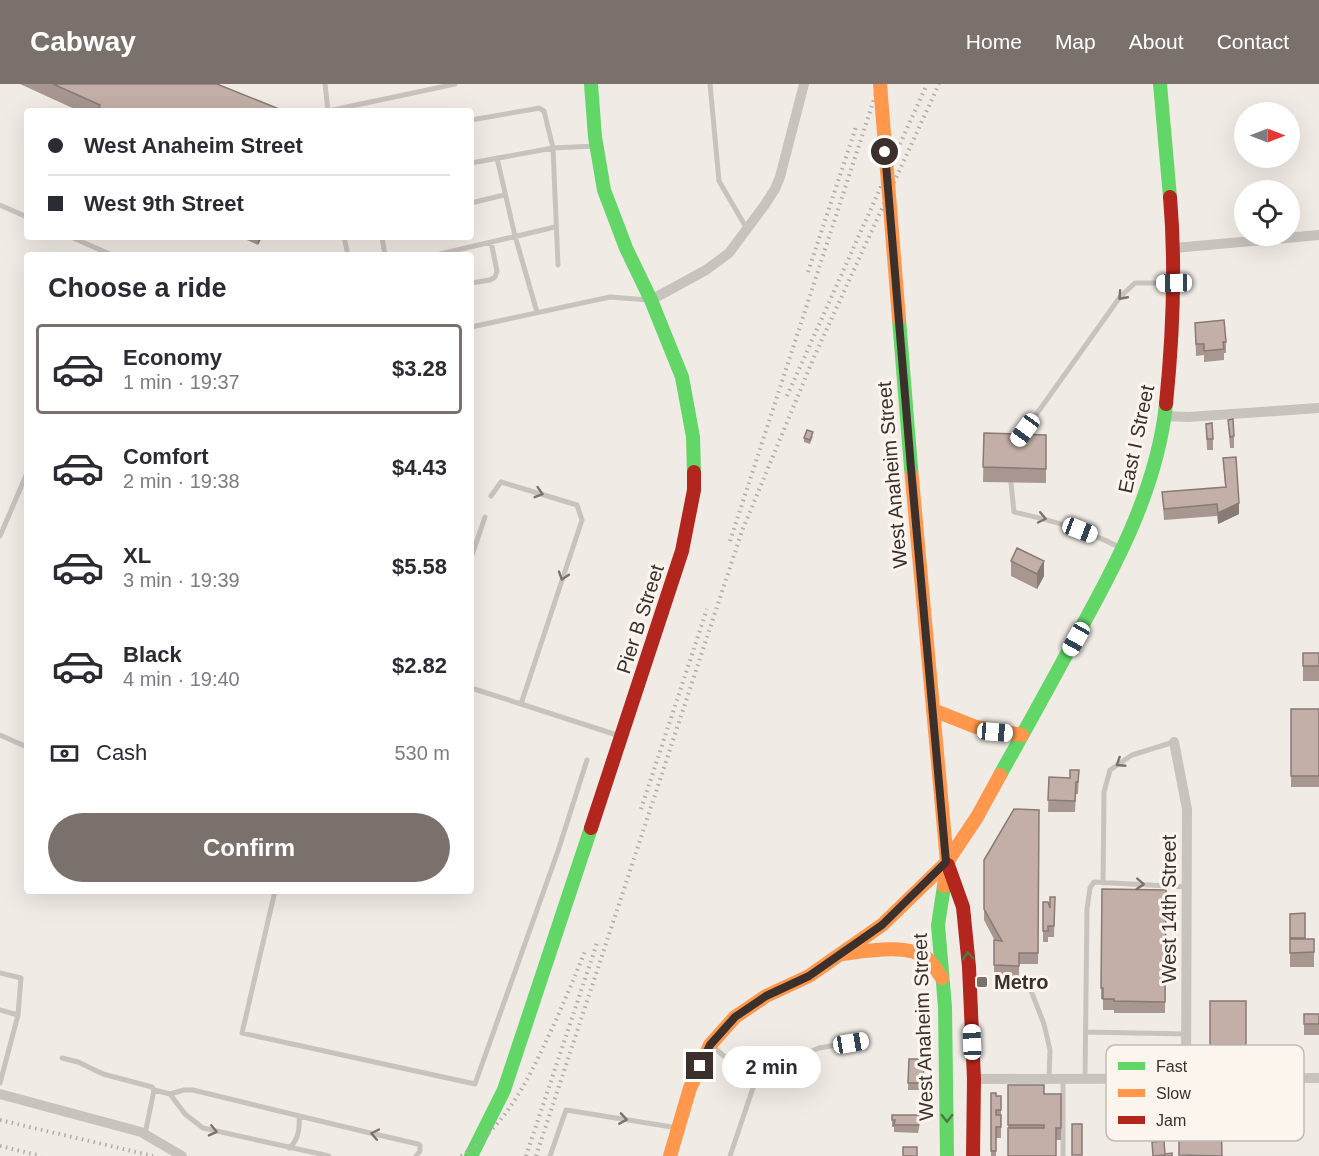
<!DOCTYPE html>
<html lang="en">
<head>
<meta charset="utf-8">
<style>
  :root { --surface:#fff; --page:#f7f7f7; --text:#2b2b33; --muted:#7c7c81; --line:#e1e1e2; --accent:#7a716c }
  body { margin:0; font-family:Helvetica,sans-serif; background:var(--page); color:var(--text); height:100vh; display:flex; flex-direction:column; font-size:22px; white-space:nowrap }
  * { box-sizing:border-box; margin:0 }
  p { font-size:20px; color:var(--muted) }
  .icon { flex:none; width:33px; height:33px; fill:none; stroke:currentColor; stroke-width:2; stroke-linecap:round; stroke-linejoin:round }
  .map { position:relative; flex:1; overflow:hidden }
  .drawer { position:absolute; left:24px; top:168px; width:450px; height:642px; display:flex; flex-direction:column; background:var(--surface); border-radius:6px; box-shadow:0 6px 24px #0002 }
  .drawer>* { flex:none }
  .hud { position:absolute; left:24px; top:24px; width:450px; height:132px; border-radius:6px; box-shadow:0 6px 24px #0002; display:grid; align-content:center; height:132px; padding:0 24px; background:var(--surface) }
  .needle { width:39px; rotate:90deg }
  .controls { position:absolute; left:1234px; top:18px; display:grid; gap:12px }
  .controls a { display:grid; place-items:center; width:66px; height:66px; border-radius:50%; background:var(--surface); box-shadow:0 6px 24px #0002; font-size:30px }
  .end { position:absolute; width:27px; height:27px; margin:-14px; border:8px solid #3b302b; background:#fff; box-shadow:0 0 0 3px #fff }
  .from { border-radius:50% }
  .bubble { position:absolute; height:42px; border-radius:21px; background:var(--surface); box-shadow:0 6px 24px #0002; font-size:20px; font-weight:700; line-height:42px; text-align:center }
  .car { position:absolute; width:18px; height:36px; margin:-18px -9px; border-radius:8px; box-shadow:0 0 4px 2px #0007; background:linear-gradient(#fff 24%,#345 0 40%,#fff 0 76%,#345 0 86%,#fff 0) }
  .hud b { display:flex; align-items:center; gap:21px; height:57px; font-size:22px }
  .hud b+b { border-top:2px solid var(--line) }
  .hud i { width:15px; height:15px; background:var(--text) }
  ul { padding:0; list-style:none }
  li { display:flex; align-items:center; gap:18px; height:90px; margin:0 12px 9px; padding:0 12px; border:3px solid transparent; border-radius:6px }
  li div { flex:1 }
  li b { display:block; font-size:22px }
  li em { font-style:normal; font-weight:700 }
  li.selected { border-color:var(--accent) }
  li>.icon { width:54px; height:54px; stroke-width:1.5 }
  h2 { padding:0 24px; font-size:27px; line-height:72px }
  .pay { display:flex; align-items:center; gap:15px; height:66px; padding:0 24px; font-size:22px }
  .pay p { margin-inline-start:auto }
  .action { display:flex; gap:12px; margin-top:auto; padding:12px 24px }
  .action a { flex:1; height:69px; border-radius:36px; background:var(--accent); color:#fff; font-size:24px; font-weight:700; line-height:69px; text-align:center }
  header { display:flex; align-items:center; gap:36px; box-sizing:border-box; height:84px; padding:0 30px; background:var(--accent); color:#fff }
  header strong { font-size:28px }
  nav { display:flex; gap:33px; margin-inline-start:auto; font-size:21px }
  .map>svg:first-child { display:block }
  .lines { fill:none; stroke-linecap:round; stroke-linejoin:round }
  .lane { stroke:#c9c3be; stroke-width:5 }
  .street { stroke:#c9c3be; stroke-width:10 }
  .fast { stroke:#63d668; stroke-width:14 }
  .slow { stroke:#ff974d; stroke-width:14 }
  .jam { stroke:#b3261e; stroke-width:14 }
  .rail { stroke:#b1aca8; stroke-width:4; stroke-dasharray:1.5 4.5; stroke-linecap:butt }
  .fast-bridge { stroke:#63d668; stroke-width:14 }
  .slow-bridge { stroke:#ff974d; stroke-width:14 }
  .wall { fill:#a89690 }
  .shaded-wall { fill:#887a75 }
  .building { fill:#c3afa7; stroke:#887a75; stroke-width:1.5 }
  .oneway { stroke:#7b726d }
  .oneway2 { stroke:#4d7b46 }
  .route { stroke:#3b302b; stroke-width:8 }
  .poi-dot { fill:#7a716c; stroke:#fbf5ee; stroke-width:2 }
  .labels { text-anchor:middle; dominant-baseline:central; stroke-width:6; stroke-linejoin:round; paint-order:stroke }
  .street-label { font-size:20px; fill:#3b302b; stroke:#fbf5ee }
  .poi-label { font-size:20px; font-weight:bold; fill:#3b302b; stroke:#fbf5ee; text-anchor:start }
  .key { fill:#fbf5ee; stroke:#c1bab4; stroke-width:1.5 }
  .key-label { font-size:16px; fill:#3b302b }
</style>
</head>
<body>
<header>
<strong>Cabway</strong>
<nav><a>Home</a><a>Map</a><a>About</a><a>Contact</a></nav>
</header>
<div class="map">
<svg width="1319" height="1072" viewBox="0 0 1319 1072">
  <rect width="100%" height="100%" fill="#f0ebe5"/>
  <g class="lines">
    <path class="lane" d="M 325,0 L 328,27
      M 710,0 L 719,97 L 747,145
      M 328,27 L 455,0
      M 471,36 L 534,25 L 539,24 L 544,27 L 553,64 L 558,181
      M 497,74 L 515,152 L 537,228
      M 471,79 L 553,64 L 595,62
      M 471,119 L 504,111
      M 0,121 L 27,133
      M 71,153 L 112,171
      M 344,153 L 348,171
      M 382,153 L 385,171
      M 436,171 L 555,143
      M 471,199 L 490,196 L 495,193 L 497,187 L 491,158
      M 471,243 L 610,213 L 649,216
      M 1018,356 L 1120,213 L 1135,199 L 1173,199
      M 1011,399 L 1014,428 C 1054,437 1084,445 1121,464
      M 0,452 L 27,389
      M 471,474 L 485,433
      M 471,604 L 521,620 L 582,436 L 577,421 L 501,398 L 491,412
      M 521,620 L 620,652
      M 0,651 L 27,663
      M 1103,799 L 1104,708 L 1110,686 L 1132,671 L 1174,658
      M 275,807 L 242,949 L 475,1000 L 558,767 L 587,676
      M 0,889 L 21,894 L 18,931 L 0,999
      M 1028,899 L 1044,940 L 1050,966 L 1049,995
      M 0,926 L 18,931
      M 1086,948 L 1186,950
      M 712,962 L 755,998
      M 62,974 L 78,978 L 103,990 L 152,1003 L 154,1006 L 145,1050
      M 1063,995 L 1063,1072
      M 1085,995 L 1087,825 L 1090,804 L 1094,798 L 1187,803
      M 154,1006 L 170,1010 L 184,1006 L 193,1006 C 268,1024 342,1043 418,1060 L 420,1061 L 420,1067 L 416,1072
      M 170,1010 L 185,1030 L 203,1044 L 329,1072
      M 289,1064 C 299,1056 300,1044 299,1032
      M 550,1072 L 566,1026 L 678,1044
      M 730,1072 L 755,998 L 773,983 L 819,964 L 867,956"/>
    <path class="street" d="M 1174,164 L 1319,151
      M 651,216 L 706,186 L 729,169 L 764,122 L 775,105 L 780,93 L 804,0
      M 1165,332 L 1188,333 L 1319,324
      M 1174,658 L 1187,725 L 1186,994
      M 974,995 L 1319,994
      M 0,1010 L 141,1048 L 182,1072"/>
    <path class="fast" d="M 591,0 L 595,53 L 604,106 L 626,164 L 651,216 L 682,293 L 693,353 L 694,388
      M 1160,0 L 1170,113
      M 1000,691 C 1024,648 1048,605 1071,562 C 1113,487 1157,407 1166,320
      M 944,802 L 938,841 L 945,923 L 947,1072
      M 471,1072 L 504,1006 L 591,744"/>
    <path class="slow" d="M 911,384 L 947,778 L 944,802
      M 933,626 L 976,643 L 1022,651
      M 843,870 C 866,867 909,859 928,875 C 934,880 937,888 942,894
      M 670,1072 L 690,1004 L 710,961 L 735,933 L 766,912 L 809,892 L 882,841 L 947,778 L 977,733 L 1000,691"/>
    <path class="jam" d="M 1166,320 C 1173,251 1176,182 1170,113
      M 591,744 L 682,467 L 694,406 L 694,388
      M 948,781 L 963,823 L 969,883 L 974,995 L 973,1072"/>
    <path class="rail" d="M 808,188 L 857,40
      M 787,312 L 927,0
      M 730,457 L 879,0
      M 641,725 L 707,525
      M 0,1036 L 153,1072
      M 0,1062 L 41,1072
      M 461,1072 C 505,1043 527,998 549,951 C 562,923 574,895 585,867
      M 526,1072 L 597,859
      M 536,1072 L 742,447 L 814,273 L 939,0"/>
    <path class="fast-bridge" d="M 899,235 L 911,384"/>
    <path class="slow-bridge" d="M 880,0 L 899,235"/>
  </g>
  <path class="wall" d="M 20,0 L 217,0 L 284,27 L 79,27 Z
    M 240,153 L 262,153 L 258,161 Z
    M 1195,239 L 1226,258 L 1226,269 L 1224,269 L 1224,276 L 1204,278 L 1204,271 L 1196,272 Z
    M 1228,336 L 1234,352 L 1234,364 L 1230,364 Z
    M 1206,340 L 1213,355 L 1213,366 L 1207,366 Z
    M 984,349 L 1046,351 L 1046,399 L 983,398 Z
    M 813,352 L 810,360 L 804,358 L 804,354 Z
    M 1223,374 L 1239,430 L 1218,440 L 1217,432 L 1164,436 L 1162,408 L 1225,403 Z
    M 1011,477 L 1044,492 L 1037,505 L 1011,492 Z
    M 1303,569 L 1319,569 L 1319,597 L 1303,597 Z
    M 1291,625 L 1319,625 L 1319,703 L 1291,703 Z
    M 1079,686 L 1078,710 L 1076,710 L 1075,728 L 1048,728 L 1049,693 L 1070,694 Z
    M 1039,726 L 1038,880 L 1019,880 L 1019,893 L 994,893 L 994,856 L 995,857 L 984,836 L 984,776 Z
    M 1102,805 L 1166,806 L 1165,929 L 1114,929 L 1114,926 L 1103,926 L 1103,915 L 1101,915 Z
    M 1055,813 L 1054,853 L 1048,853 L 1048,858 L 1043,858 L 1043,818 L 1050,824 Z
    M 1305,829 L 1305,855 L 1314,855 L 1314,883 L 1290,883 L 1290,830 Z
    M 1210,917 L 1246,917 L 1246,973 L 1210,973 Z
    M 1304,930 L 1319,930 L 1319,951 L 1304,951 Z
    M 909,975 L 924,975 L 923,1006 L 908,1006 Z
    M 1111,999 L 1118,999 L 1118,1031 L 1110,1031 Z
    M 1008,1001 L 1044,1010 L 1061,1010 L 1061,1056 L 1056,1056 L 1008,1072 Z
    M 991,1009 L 996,1012 L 1001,1012 L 1001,1054 L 996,1054 L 996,1072 L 991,1072 Z
    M 892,1031 L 920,1039 L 918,1049 L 894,1048 L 894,1043 L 892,1043 Z"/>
  <path class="shaded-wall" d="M 258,153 L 262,153 L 258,161 Z
    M 1239,419 L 1239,430 L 1218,440 L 1218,429 Z
    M 1044,477 L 1044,492 L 1037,505 L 1037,490 Z"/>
  <path class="building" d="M 53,0 L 217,0 L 284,27 L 98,27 L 100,21 Z
    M 1224,236 L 1226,258 L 1223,258 L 1224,265 L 1204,267 L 1204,260 L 1196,260 L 1195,239 Z
    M 1233,335 L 1234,352 L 1230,353 L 1228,336 Z
    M 1212,339 L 1213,355 L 1207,355 L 1206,340 Z
    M 807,346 L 813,348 L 810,356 L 804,354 Z
    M 984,349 L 1046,351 L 1046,385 L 983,383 Z
    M 1236,373 L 1239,419 L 1218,429 L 1217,420 L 1164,425 L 1162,408 L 1226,403 L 1223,374 Z
    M 1017,464 L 1044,477 L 1037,490 L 1011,477 Z
    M 1303,569 L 1319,569 L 1319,582 L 1303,582 Z
    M 1291,625 L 1319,625 L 1319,692 L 1291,692 Z
    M 1070,686 L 1079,686 L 1078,698 L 1076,698 L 1075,717 L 1048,716 L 1049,693 L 1070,694 Z
    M 1014,725 L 1039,726 L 1038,869 L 1019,869 L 1019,882 L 994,881 L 994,856 L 1002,857 L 984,825 L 984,776 Z
    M 1102,805 L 1166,806 L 1165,918 L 1114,917 L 1114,915 L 1103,915 L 1103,904 L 1101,904 Z
    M 1050,813 L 1055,813 L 1054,842 L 1048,842 L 1048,847 L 1043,847 L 1043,818 L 1048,818 L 1050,824 Z
    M 1305,829 L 1305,854 L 1290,854 L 1290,830 Z
    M 1290,855 L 1314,855 L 1314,868 L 1290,869 Z
    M 1210,917 L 1246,917 L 1246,961 L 1210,961 Z
    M 1304,930 L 1319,930 L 1319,940 L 1304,940 Z
    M 909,975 L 924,975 L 923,999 L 908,999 Z
    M 1008,1001 L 1044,1001 L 1044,1010 L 1061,1010 L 1061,1044 L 1056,1044 L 1056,1072 L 1008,1072 L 1008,1044 L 1044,1044 L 1044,1041 L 1008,1041 Z
    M 991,1009 L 996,1009 L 996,1012 L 1001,1012 L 1001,1026 L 996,1026 L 996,1031 L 1001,1031 L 1001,1043 L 996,1043 L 996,1067 L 991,1067 Z
    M 1209,1028 L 1221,1028 L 1222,1072 L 1179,1071 L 1179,1052 L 1210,1052 Z
    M 892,1031 L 920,1031 L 918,1041 L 894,1041 L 895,1036 L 892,1036 Z
    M 1072,1040 L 1082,1040 L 1082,1071 L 1072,1071 Z
    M 1164,1057 L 1165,1070 L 1172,1069 L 1172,1072 L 1164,1072 L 1164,1071 L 1153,1072 L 1152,1058 Z
    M 903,1063 L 917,1063 L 917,1072 L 903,1072 Z"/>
  <defs><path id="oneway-chevron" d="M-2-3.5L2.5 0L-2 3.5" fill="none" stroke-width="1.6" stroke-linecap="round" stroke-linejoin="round" transform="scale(1.5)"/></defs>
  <g class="oneway">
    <use href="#oneway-chevron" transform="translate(1122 212) rotate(132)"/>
    <use href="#oneway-chevron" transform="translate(539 409) rotate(17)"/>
    <use href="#oneway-chevron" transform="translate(1042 434) rotate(12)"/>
    <use href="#oneway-chevron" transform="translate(563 492) rotate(108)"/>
    <use href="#oneway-chevron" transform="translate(1120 679) rotate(147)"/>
    <use href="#oneway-chevron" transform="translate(1140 800) rotate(3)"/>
    <use href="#oneway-chevron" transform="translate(623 1035) rotate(9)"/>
    <use href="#oneway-chevron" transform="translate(213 1047) rotate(13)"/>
    <use href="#oneway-chevron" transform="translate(375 1050) rotate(-168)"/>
  </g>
  <g class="oneway2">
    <use href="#oneway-chevron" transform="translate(968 872) rotate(-95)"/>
    <use href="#oneway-chevron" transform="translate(947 1034) rotate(90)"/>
  </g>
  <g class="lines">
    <path class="route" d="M 700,982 L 710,961 L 735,933 L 766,912 L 809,892 L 882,841 L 946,778 L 911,384 L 885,68"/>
  </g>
  <rect class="poi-dot" x="976" y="892" width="12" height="12" rx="3"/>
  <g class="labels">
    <g class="street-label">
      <text transform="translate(1136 355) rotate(-78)">East I Street</text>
      <text transform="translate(892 391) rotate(-95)">West Anaheim Street</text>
      <text transform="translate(640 535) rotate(-72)">Pier B Street</text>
      <text transform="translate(1169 825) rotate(-90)">West 14th Street</text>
      <text transform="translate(923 943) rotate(-92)">West Anaheim Street</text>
    </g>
    <g class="poi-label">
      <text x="994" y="898">Metro</text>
    </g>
  </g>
  <rect x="1106" y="961" width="198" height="96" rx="9" class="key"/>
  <rect x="1118" y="978" width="27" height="8" fill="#63d668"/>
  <rect x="1118" y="1005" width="27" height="8" fill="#ff974d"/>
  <rect x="1118" y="1032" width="27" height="8" fill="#b3261e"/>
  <g class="key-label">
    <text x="1156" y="988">Fast</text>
    <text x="1156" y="1015">Slow</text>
    <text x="1156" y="1042">Jam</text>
  </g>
</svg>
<div class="controls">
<a><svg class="needle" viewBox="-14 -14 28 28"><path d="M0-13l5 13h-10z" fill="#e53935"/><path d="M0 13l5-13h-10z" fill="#7c7c81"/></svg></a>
<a><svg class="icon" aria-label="locate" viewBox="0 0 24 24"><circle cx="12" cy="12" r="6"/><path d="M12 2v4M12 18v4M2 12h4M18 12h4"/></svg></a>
</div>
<i class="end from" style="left:885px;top:68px"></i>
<i class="end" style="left:700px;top:982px"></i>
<div class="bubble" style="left:722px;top:962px;width:99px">2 min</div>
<i class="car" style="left:1174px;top:199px;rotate:269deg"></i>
<i class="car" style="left:1025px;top:346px;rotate:216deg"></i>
<i class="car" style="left:1080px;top:446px;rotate:111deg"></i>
<i class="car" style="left:1076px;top:555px;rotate:209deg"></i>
<i class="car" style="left:995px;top:648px;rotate:95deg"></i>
<i class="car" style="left:972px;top:958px;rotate:358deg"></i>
<i class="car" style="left:851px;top:959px;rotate:80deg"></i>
<div class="hud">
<b><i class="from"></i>West Anaheim Street</b>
<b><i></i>West 9th Street</b>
</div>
<section class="drawer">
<h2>Choose a ride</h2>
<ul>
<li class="selected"><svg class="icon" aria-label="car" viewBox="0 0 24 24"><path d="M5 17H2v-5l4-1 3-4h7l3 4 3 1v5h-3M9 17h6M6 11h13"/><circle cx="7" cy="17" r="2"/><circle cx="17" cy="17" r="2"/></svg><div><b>Economy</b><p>1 min · 19:37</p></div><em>$3.28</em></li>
<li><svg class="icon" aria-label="car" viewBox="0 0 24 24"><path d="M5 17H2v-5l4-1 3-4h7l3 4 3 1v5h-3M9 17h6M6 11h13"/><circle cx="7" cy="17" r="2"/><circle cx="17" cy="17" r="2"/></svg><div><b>Comfort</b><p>2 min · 19:38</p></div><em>$4.43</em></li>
<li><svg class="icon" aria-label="car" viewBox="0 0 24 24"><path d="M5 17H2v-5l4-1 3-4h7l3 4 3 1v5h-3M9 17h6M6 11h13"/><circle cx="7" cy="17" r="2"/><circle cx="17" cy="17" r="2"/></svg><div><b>XL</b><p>3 min · 19:39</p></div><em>$5.58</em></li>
<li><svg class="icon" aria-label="car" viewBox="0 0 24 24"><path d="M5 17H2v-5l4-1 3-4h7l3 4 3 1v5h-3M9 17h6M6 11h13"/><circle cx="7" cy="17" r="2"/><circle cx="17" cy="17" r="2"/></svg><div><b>Black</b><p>4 min · 19:40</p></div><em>$2.82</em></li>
</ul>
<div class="pay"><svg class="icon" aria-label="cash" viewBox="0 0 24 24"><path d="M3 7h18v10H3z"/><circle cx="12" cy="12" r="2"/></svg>Cash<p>530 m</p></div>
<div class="action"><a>Confirm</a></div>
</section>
</div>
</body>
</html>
